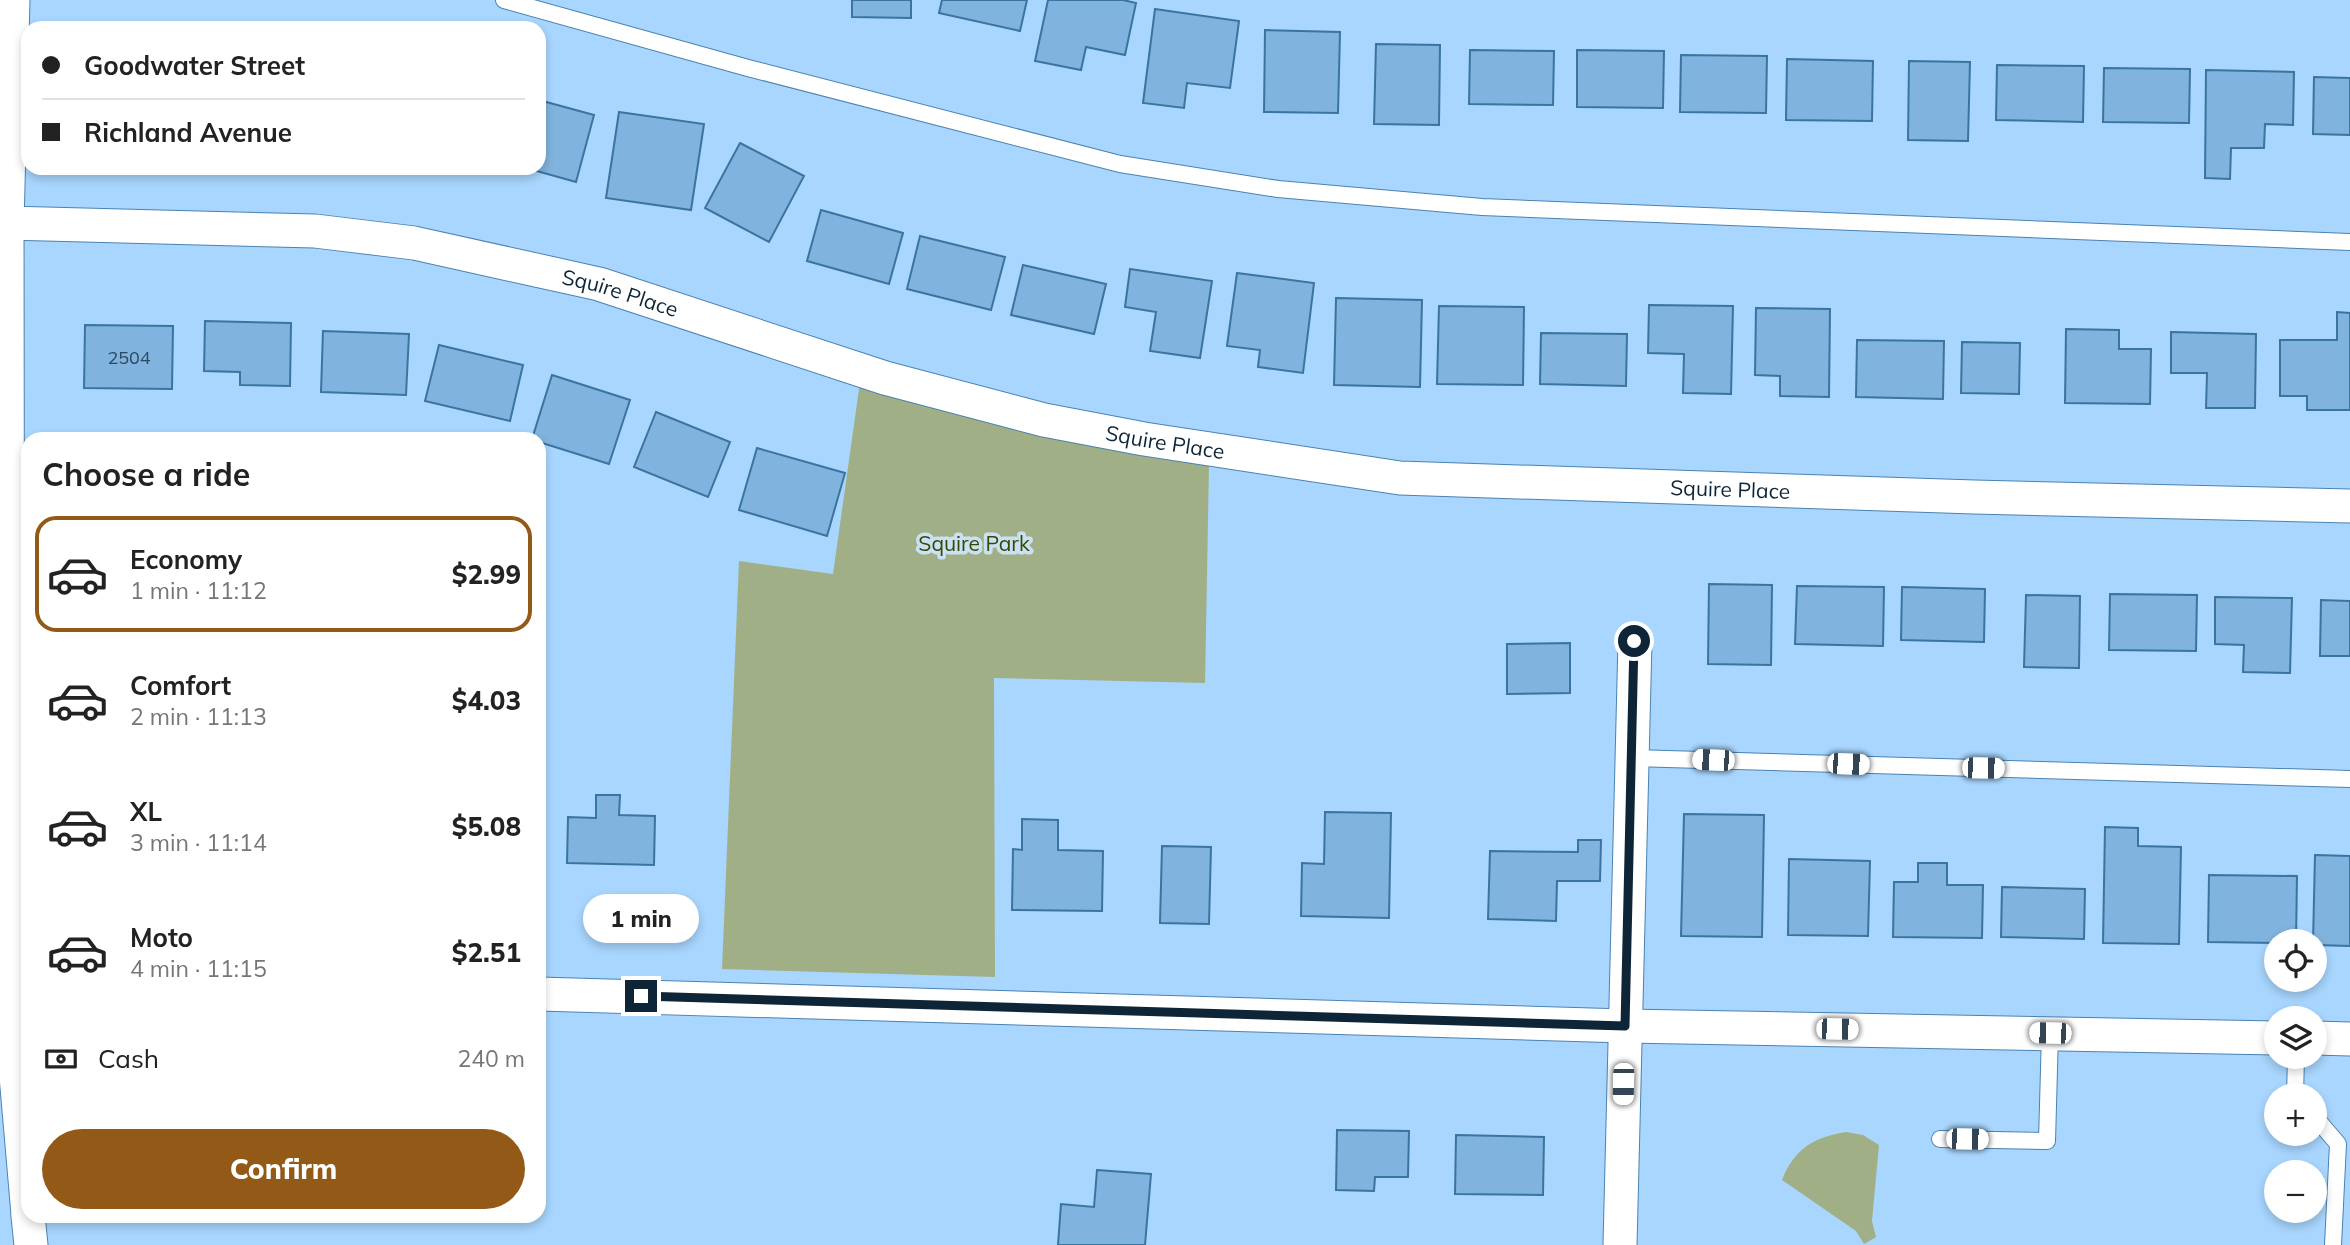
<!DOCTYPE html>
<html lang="en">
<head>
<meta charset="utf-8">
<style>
  :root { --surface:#fff; --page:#f2f2f2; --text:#222; --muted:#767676; --line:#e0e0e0; --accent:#935916 }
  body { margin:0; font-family:Mulish,sans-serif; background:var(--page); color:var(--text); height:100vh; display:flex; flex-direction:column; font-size:26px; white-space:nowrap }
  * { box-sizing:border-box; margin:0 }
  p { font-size:23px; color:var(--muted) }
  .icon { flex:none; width:38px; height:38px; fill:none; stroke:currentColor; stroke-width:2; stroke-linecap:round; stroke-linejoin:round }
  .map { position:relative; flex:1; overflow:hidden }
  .sheet { position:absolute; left:21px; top:432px; width:525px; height:791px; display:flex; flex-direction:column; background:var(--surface); border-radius:21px; box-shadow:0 4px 10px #0003 }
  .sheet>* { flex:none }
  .hud { position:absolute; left:21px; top:21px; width:525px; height:154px; border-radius:21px; box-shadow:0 4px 10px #0003; display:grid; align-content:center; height:154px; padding:0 21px; background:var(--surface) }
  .tools { position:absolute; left:2264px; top:929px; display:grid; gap:14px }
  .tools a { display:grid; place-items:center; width:63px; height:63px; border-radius:50%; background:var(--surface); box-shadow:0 4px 10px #0003; font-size:35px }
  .end { position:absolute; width:32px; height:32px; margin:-16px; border:9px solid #0d2537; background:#fff; box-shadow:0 0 0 4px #fff }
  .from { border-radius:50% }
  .bubble { position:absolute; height:49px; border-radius:24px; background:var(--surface); box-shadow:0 4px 10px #0003; font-size:23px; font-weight:800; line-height:49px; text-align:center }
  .car { position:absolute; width:21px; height:42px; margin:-21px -10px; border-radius:9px; box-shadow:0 0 5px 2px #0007; background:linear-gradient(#fff 24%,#345 0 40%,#fff 0 76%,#345 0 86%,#fff 0) }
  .hud b { display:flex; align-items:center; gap:24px; height:66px; font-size:26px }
  .hud b+b { border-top:2px solid var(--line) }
  .hud i { width:18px; height:18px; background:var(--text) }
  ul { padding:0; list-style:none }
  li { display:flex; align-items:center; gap:21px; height:116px; margin:0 14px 10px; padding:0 7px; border:4px solid transparent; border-radius:21px }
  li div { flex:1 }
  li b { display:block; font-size:26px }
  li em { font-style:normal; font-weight:800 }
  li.active { border-color:var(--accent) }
  li>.icon { width:63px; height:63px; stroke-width:1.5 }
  h2 { padding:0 21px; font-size:32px; line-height:84px }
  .pay { display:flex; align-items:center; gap:18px; height:77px; padding:0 21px; font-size:26px }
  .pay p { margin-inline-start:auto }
  .button { display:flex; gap:14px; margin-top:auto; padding:14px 21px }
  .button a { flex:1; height:80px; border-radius:42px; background:var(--accent); color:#fff; font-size:28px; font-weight:800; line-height:80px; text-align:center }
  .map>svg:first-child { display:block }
  .green { fill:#a0af86 }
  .building { fill:#80b3dd; stroke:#3b74a0; stroke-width:2 }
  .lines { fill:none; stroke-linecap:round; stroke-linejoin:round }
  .lane-casing { stroke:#4a83b0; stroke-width:18 }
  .street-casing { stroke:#4a83b0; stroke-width:35 }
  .lane { stroke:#fff; stroke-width:16 }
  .street { stroke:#fff; stroke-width:33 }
  .route { stroke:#0d2537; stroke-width:9 }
  .labels { text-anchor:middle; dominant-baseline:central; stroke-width:7; stroke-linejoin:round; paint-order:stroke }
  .number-label { font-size:18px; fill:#2a4860 }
  .street-label { font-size:21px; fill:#0d2537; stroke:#cae1f4 }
  .park-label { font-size:21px; fill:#364703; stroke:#cae1f4 }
</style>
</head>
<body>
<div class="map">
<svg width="2350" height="1245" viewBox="0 0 2350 1245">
  <rect width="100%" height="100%" fill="#a8d6fe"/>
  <path class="green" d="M 861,375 L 1209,465 L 1205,683 L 994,678 L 995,977 L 722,969 L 739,561 L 833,574 Z
    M 1846,1132 L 1863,1135 L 1879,1145 L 1872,1221 L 1876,1237 L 1864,1244 L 1856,1231 L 1782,1180 C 1794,1149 1814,1137 1846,1132 Z"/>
  <path class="building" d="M 852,0 L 911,0 L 911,18 L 852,17 Z
    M 942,0 L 1027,0 L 1020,31 L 939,13 Z
    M 1048,0 L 1123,0 L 1136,3 L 1125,55 L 1086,47 L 1081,70 L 1035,61 Z
    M 1155,9 L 1239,21 L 1230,88 L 1187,83 L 1184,108 L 1143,103 Z
    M 1265,30 L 1340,32 L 1338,113 L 1264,112 Z
    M 1376,44 L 1440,45 L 1439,125 L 1374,124 Z
    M 1470,50 L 1554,51 L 1553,105 L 1469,104 Z
    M 1577,50 L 1664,51 L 1663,108 L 1577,107 Z
    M 1681,55 L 1767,56 L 1766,113 L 1680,112 Z
    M 1787,59 L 1873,61 L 1872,121 L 1786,120 Z
    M 1909,61 L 1970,62 L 1968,141 L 1908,140 Z
    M 1997,65 L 2084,66 L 2083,122 L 1996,120 Z
    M 2104,68 L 2190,69 L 2189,123 L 2103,122 Z
    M 2206,70 L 2294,72 L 2293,125 L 2265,124 L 2264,148 L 2231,148 L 2230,179 L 2205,178 Z
    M 2314,77 L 2350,78 L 2350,135 L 2313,134 Z
    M 539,100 L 594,115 L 576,182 L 526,168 L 539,168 Z
    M 619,112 L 704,124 L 691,210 L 606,198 Z
    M 740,143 L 804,176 L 769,242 L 705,208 Z
    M 821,210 L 903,233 L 889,284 L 807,261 Z
    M 920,236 L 1005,257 L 991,310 L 907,289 Z
    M 1023,265 L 1106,284 L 1094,334 L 1011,315 Z
    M 1130,269 L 1212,281 L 1200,358 L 1150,351 L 1156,312 L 1125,307 Z
    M 1237,273 L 1314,283 L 1303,373 L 1258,367 L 1260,350 L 1227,346 Z
    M 1336,298 L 1422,300 L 1420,387 L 1334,385 Z
    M 1649,305 L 1733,306 L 1731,394 L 1683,393 L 1684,354 L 1648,353 Z
    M 1439,306 L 1524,307 L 1523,385 L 1437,384 Z
    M 1756,308 L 1830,309 L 1829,397 L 1780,396 L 1780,376 L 1755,375 Z
    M 2337,312 L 2350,313 L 2350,410 L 2307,410 L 2307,396 L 2280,396 L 2280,340 L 2337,340 Z
    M 205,321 L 291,323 L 290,386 L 240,385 L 240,372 L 204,371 Z
    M 85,325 L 173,326 L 172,389 L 84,388 Z
    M 2066,329 L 2119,330 L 2119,349 L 2151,349 L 2150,404 L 2065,403 Z
    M 323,331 L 409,334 L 406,395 L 321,392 Z
    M 2171,332 L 2256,334 L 2255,408 L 2206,408 L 2207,373 L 2171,373 Z
    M 1541,333 L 1627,334 L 1626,386 L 1540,384 Z
    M 1857,340 L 1944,341 L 1943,399 L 1856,397 Z
    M 1962,342 L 2020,343 L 2019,394 L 1961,393 Z
    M 439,345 L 523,365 L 510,421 L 425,401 Z
    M 552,375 L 630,400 L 609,464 L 539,442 L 539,439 L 532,439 Z
    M 656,412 L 730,442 L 708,497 L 634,467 Z
    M 757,448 L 845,473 L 827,536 L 739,510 Z
    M 1709,584 L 1772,585 L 1771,665 L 1708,664 Z
    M 1797,586 L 1884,587 L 1883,646 L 1795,644 Z
    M 1902,587 L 1985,589 L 1984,642 L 1901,640 Z
    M 2110,594 L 2197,595 L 2196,651 L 2109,650 Z
    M 2026,595 L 2080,596 L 2079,668 L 2024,667 Z
    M 2215,597 L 2292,598 L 2290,673 L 2243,672 L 2244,645 L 2215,644 Z
    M 2321,600 L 2350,601 L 2350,656 L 2320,656 Z
    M 1570,643 L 1570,693 L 1507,694 L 1507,644 Z
    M 596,795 L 620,795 L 619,815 L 655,816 L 654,865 L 567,863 L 568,817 L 596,818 Z
    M 1325,812 L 1391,813 L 1389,918 L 1301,916 L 1302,863 L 1324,864 Z
    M 1684,814 L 1764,815 L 1762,937 L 1681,936 Z
    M 1022,819 L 1058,820 L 1058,850 L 1103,851 L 1102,911 L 1012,910 L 1013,849 L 1022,850 Z
    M 2105,827 L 2138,828 L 2138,846 L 2181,847 L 2179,944 L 2103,943 Z
    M 1578,840 L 1601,840 L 1600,881 L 1557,881 L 1556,921 L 1488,919 L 1490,851 L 1578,852 Z
    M 1162,846 L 1211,847 L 1209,924 L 1160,923 Z
    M 2315,855 L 2350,856 L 2350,946 L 2315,945 L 2315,942 L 2313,942 Z
    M 1789,859 L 1870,861 L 1868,936 L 1788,935 Z
    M 1918,863 L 1947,863 L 1947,885 L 1983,885 L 1982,938 L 1893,937 L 1894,882 L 1918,882 Z
    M 2209,875 L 2297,876 L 2296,942 L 2277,942 L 2277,943 L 2208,942 Z
    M 2002,887 L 2085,889 L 2084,939 L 2001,937 Z
    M 1337,1130 L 1409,1131 L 1408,1177 L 1375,1177 L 1374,1191 L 1336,1190 Z
    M 1456,1135 L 1544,1137 L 1543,1195 L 1455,1194 Z
    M 1097,1170 L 1151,1174 L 1145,1245 L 1058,1245 L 1061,1204 L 1094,1207 Z
    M 378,1216 L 498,1216 L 498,1219 Z"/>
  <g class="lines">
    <defs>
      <path id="lane" d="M 504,0 L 748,68 L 1120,164 L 1278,189 L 1482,207 L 2350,242
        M 1632,758 L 2350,779
        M 2295,1096 L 2296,1057
        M 2315,1117 L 2338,1144 L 2333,1245
        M 1940,1139 L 2047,1141 L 2050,1033"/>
      <g id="street">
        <path d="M 13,0 L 7,223 L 8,983 L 28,1214"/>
        <path id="s1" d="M 7,223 L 315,231 L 414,243 L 599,284 L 885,378 L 1044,420 L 1144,439 L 1400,478 L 1974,497 L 2350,506"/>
        <path d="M 539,994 L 1625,1026 L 2277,1038"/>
        <path d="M 2315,1038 L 2350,1039"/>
        <path d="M 28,1216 L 31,1245"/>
        <path d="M 1620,1245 L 1635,641"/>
      </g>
    </defs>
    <use href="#lane" class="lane-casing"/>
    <use href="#street" class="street-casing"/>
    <use href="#lane" class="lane"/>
    <use href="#street" class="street"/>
  </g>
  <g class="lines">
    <path class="route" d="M 641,996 L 1625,1026 L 1634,641"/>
  </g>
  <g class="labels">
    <g class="number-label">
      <text x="129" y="357">2504</text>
    </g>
    <g class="street-label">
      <text stroke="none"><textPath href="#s1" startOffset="620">Squire Place</textPath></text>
      <text stroke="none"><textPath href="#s1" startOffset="1186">Squire Place</textPath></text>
      <text stroke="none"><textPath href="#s1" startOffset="1754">Squire Place</textPath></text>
    </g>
    <g class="park-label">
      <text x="974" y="543">Squire Park</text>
    </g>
  </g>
</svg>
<div class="tools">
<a><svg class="icon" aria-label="locate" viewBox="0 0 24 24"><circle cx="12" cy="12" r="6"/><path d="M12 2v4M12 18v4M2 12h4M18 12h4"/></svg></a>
<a><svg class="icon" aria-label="layers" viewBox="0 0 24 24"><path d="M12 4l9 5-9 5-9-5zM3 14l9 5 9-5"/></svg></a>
<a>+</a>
<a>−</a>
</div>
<i class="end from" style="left:1634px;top:641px"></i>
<i class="end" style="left:641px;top:996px"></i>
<div class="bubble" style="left:583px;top:894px;width:116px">1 min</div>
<i class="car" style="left:1713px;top:760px;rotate:272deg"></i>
<i class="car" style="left:1848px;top:764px;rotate:92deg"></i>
<i class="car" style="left:1983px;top:768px;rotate:91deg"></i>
<i class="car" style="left:1837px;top:1029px;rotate:91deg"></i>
<i class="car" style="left:2050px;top:1033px;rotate:271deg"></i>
<i class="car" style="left:1623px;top:1084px;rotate:181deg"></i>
<i class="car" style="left:1967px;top:1139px;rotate:91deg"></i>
<div class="hud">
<b><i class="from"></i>Goodwater Street</b>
<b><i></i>Richland Avenue</b>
</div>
<section class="sheet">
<h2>Choose a ride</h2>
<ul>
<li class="active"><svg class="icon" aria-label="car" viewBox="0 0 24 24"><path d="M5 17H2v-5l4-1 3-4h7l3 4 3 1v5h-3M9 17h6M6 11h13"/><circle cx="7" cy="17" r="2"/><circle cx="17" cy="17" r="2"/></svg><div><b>Economy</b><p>1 min · 11:12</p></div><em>$2.99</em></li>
<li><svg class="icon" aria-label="car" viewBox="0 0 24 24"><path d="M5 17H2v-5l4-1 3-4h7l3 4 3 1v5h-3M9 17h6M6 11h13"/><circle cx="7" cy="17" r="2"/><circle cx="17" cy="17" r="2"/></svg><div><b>Comfort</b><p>2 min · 11:13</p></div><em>$4.03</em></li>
<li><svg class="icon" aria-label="car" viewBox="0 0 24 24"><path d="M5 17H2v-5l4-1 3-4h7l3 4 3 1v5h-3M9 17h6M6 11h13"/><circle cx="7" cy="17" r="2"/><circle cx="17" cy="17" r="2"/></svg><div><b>XL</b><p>3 min · 11:14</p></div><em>$5.08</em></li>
<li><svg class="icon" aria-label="car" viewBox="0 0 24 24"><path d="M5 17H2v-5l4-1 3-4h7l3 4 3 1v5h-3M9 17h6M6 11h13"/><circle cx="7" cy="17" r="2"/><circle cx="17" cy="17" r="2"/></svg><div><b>Moto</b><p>4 min · 11:15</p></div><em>$2.51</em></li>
</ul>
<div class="pay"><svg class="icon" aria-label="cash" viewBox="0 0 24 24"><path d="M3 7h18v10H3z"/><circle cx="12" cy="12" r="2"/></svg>Cash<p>240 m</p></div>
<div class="button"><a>Confirm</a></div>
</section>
</div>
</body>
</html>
